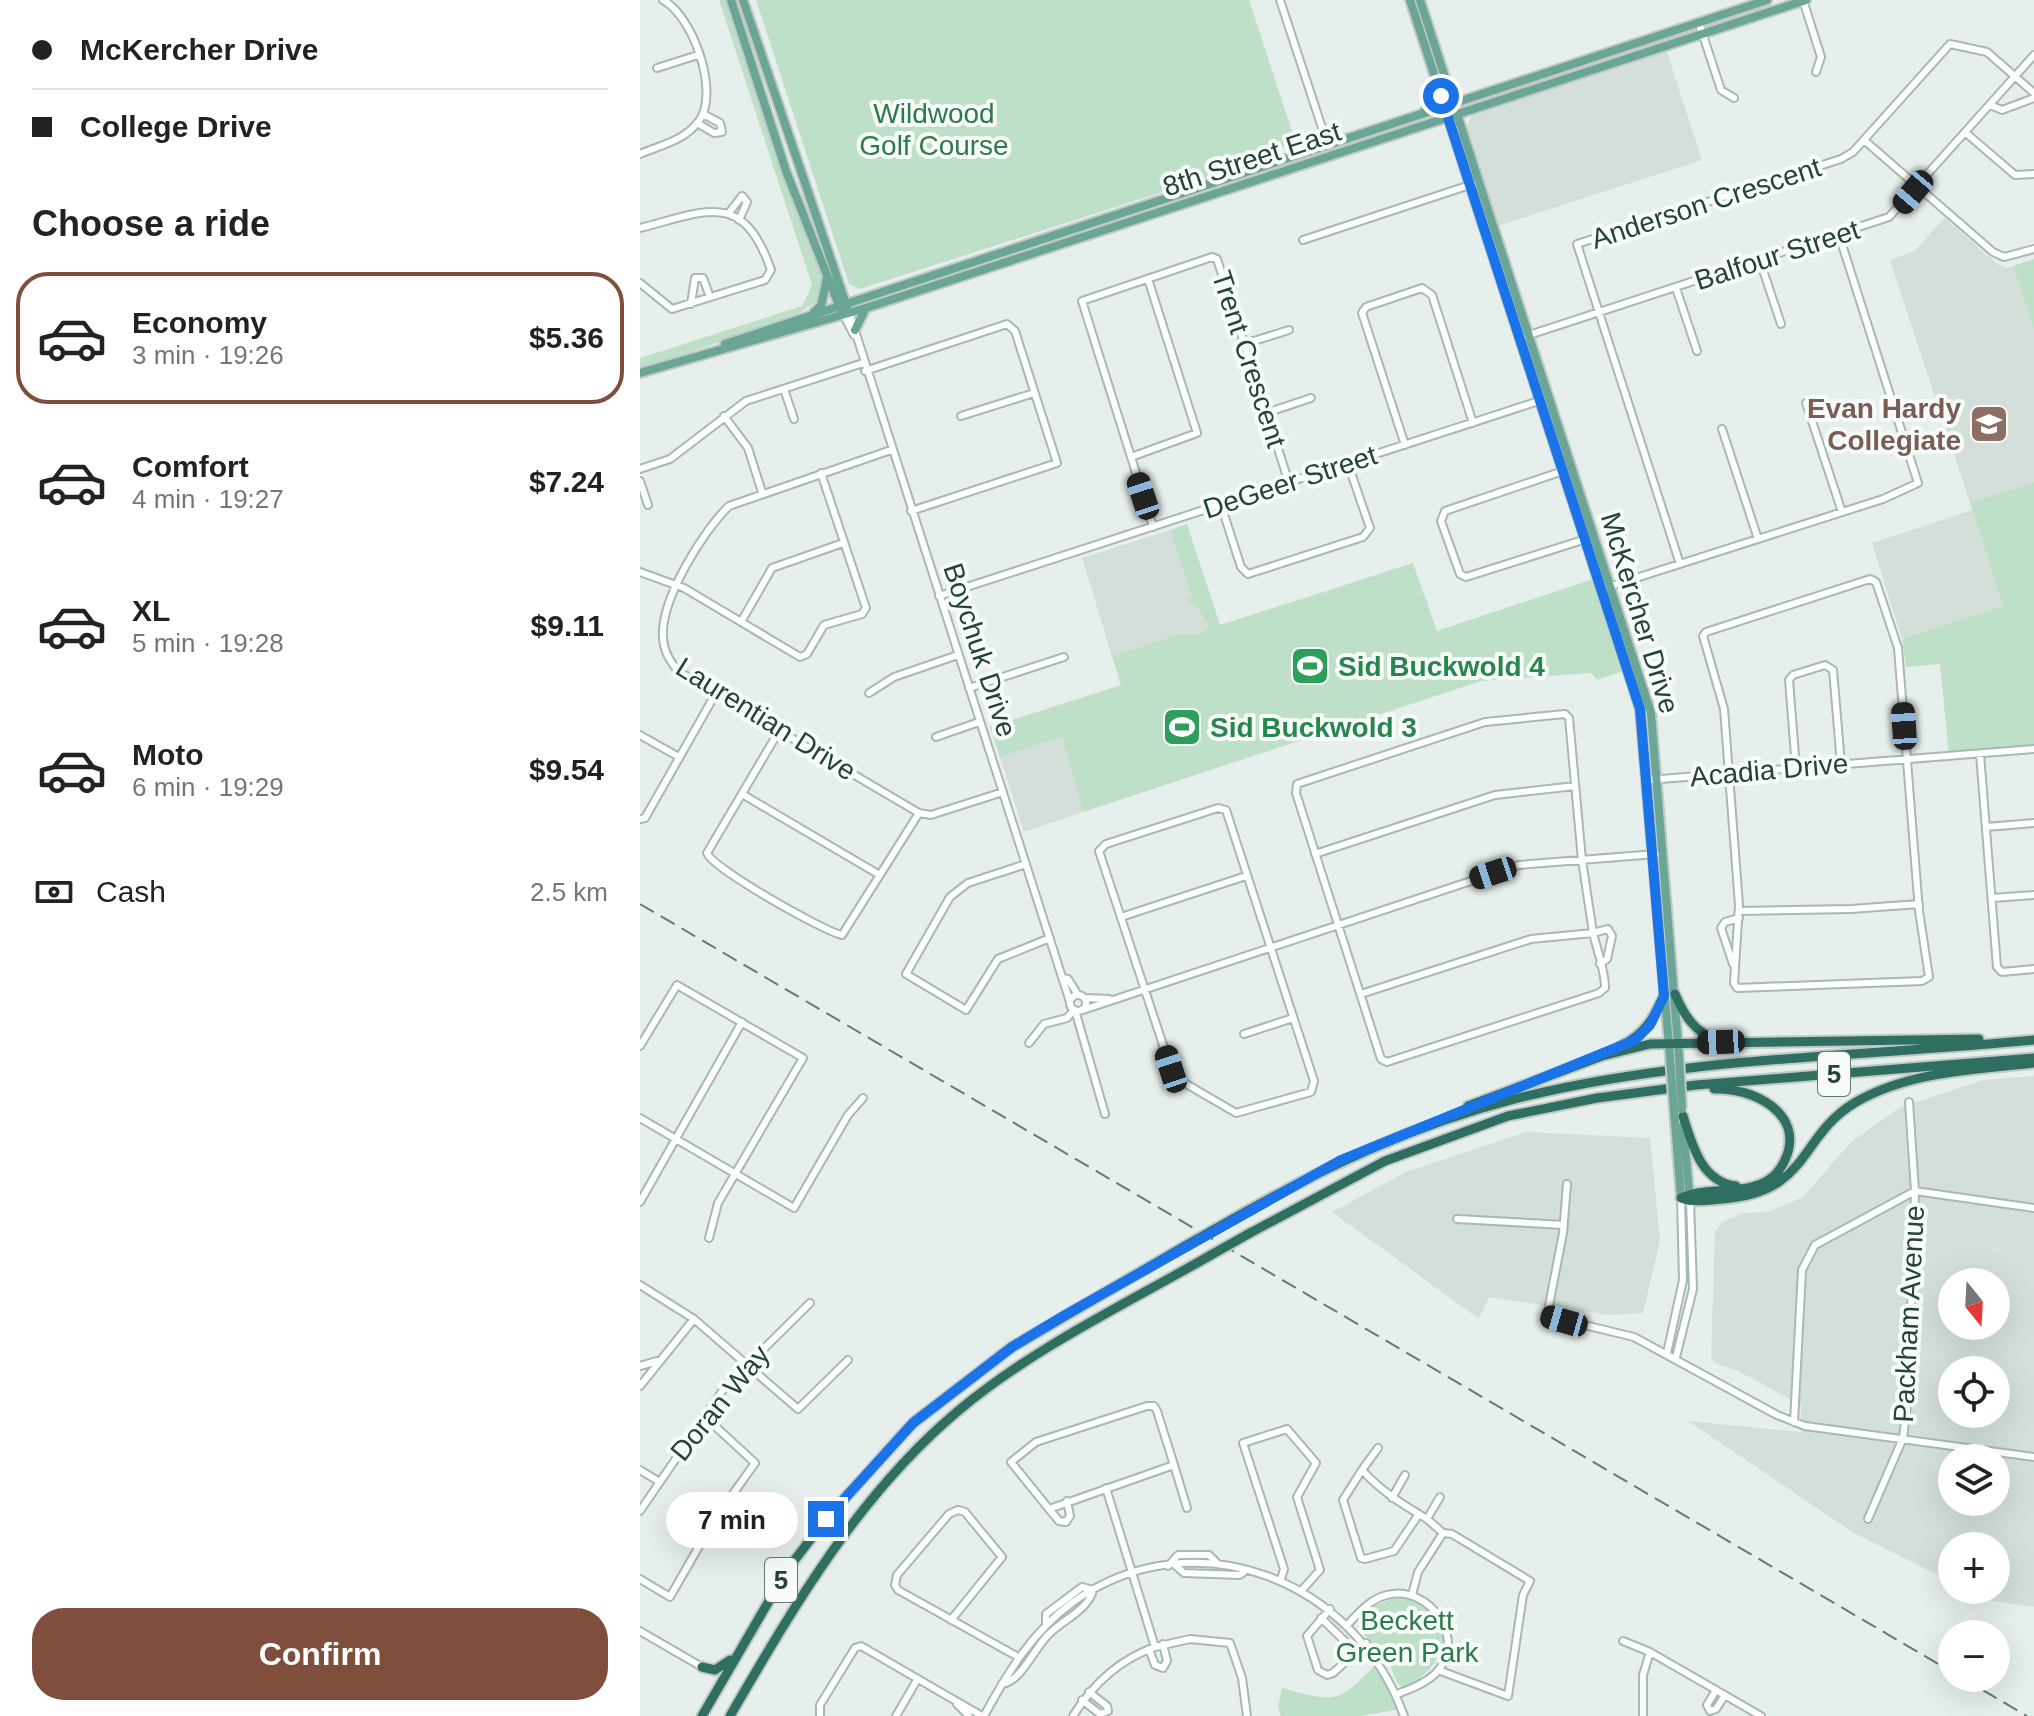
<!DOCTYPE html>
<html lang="en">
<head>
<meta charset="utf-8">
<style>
  :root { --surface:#fff; --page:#f2f2f2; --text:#222; --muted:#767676; --line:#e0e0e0; --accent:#804e3d }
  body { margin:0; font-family:Helvetica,sans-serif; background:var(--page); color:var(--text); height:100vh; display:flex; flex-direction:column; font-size:30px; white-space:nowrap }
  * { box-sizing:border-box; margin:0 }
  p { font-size:26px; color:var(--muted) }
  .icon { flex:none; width:44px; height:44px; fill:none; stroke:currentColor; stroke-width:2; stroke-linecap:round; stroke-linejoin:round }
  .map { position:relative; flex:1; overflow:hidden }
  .panel { display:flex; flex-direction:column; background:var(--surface); width:640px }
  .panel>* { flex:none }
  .top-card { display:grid; align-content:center; height:176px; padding:0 32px; background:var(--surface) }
  .needle { width:52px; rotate:162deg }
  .controls { position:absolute; left:1298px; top:1268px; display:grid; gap:16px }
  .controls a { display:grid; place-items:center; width:72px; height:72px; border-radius:50%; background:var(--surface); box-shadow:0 8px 32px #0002; font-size:40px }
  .end { position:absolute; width:36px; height:36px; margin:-18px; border:10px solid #1a73e8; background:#fff; box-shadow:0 0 0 4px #fff }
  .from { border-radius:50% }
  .bubble { position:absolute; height:56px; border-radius:28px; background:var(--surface); box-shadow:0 8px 32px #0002; font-size:26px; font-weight:700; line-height:56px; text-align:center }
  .car { position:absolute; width:24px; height:48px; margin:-24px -12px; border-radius:10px; box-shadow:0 0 6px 2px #0007; background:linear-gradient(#222 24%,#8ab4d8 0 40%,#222 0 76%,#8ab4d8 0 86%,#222 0) }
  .top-card b { display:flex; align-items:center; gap:28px; height:76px; font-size:30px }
  .top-card b+b { border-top:2px solid var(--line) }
  .top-card i { width:20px; height:20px; background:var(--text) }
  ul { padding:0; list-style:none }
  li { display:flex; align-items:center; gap:24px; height:132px; margin:0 16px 12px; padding:0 16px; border:4px solid transparent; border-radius:32px }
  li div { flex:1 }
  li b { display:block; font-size:30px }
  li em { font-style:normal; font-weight:700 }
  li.current { border-color:var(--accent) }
  li>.icon { width:72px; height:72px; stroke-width:1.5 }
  h2 { padding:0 32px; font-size:36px; line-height:96px }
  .pay { display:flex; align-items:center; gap:20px; height:88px; padding:0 32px; font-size:30px }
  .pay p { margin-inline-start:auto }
  .primary-button { display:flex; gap:16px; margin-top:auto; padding:16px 32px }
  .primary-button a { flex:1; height:92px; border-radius:32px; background:var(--accent); color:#fff; font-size:32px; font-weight:700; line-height:92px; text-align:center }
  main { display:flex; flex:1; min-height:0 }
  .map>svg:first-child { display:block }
  .built { fill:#d4dfda; fill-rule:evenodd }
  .green { fill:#bfe0c8 }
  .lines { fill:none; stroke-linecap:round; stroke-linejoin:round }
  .minor-casing { stroke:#a8b8b2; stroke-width:10 }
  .major-casing { stroke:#c2cac8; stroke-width:12 }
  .highway-casing { stroke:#c2cac8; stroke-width:13 }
  .minor { stroke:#fff; stroke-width:6 }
  .major { stroke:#6aa596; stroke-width:8 }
  .highway { stroke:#2f6f62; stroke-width:9 }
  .rail { stroke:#5f7d75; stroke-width:2; stroke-dasharray:16 8; stroke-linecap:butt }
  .major-bridge-casing { stroke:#c2cac8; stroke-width:12; stroke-linecap:butt }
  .highway-bridge-casing { stroke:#c2cac8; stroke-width:13; stroke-linecap:butt }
  .major-bridge { stroke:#6aa596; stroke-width:8 }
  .highway-bridge { stroke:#2f6f62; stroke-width:9 }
  .route { stroke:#1a73e8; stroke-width:10 }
  .labels { text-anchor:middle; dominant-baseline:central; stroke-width:8; stroke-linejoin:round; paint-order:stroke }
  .shield { fill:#f7fbf9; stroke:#637a73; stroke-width:2 }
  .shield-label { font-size:26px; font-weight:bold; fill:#24423a }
  .park-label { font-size:28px; fill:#2d7a4b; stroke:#f7fbf9 }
  .street-label { font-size:28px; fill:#24423a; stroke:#f7fbf9 }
  .education-label { font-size:28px; font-weight:bold; fill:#785e54; stroke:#f7fbf9; text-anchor:end }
  .leisure-label { font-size:28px; font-weight:bold; fill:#27864d; stroke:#f7fbf9; text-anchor:start }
</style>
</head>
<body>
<main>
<section class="panel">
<div class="top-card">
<b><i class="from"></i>McKercher Drive</b>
<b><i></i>College Drive</b>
</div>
<h2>Choose a ride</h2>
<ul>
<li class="current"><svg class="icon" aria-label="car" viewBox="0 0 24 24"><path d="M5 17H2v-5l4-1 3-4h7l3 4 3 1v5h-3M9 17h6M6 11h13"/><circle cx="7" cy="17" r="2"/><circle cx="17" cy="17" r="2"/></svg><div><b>Economy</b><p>3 min · 19:26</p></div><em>$5.36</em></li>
<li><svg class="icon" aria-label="car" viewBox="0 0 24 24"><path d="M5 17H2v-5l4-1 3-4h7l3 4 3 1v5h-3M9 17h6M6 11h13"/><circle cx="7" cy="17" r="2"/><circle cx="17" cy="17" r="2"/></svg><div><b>Comfort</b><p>4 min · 19:27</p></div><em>$7.24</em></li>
<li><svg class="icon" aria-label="car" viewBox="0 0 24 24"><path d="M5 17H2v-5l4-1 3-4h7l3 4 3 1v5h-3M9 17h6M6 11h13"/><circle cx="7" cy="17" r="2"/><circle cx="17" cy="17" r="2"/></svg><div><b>XL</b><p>5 min · 19:28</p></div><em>$9.11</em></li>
<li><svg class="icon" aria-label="car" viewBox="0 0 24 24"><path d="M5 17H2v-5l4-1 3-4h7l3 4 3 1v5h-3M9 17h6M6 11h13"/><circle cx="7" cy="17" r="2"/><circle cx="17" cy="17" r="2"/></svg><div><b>Moto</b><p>6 min · 19:29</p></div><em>$9.54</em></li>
</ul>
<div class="pay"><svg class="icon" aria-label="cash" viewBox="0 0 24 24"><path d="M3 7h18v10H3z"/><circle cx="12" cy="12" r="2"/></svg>Cash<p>2.5 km</p></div>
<div class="primary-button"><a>Confirm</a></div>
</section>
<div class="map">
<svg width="1394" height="1716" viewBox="0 0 1394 1716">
  <rect width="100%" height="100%" fill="#e6efeb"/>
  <path class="built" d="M 1025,46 L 1062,160 L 855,227 L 825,132 L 831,116 L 842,106 Z
    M 1305,218 L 1356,263 L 1366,268 L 1373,266 L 1394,329 L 1394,482 L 1330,503 L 1250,260 L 1274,251 Z
    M 1332,510 L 1363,606 L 1262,639 L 1232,543 Z
    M 530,530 L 556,606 L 569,626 L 556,635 L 543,633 L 472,656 L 442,558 Z
    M 422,737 L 443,812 L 384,832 L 360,757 Z
    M 1394,1076 L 1394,1607 L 1348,1600 L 1328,1590 L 1356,1590 L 1356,1546 L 1312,1546 L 1312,1582 L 1214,1533 L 1048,1421 L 1161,1432 L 1161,1405 L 1098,1371 L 1075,1363 L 1071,1357 L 1075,1232 L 1082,1222 L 1103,1213 L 1128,1212 L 1163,1197 L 1211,1142 L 1259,1108 L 1343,1080 ZM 1312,1282 L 1356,1282 L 1356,1326 L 1312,1326 ZM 1312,1370 L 1356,1370 L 1356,1414 L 1312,1414 ZM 1312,1458 L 1356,1458 L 1356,1502 L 1312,1502 Z
    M 886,1132 L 1010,1138 L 1020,1240 L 1003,1313 L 968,1315 L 849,1297 L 839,1319 L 692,1212 L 766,1172 Z"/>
  <path class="green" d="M 79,0 L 88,0 L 146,179 L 182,274 L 181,298 L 154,317 L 0,369 L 0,358 L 162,306 L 172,285 Z
    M 116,0 L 609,0 L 656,143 L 614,157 L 600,167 L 220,289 L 209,284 Z
    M 1394,259 L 1394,329 L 1373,266 Z
    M 1394,482 L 1394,749 L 1309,756 L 1300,664 L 1266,667 L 1262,639 L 1363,606 L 1330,503 Z
    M 547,524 L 580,625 L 773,563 L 797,631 L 953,579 L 983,671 L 957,680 L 951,673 L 841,681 L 443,812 L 422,737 L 360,757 L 350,727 L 481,685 L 472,656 L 543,633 L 556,635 L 569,626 L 555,604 L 551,605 L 548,598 L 552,596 L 530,530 Z
    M 755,1598 C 818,1600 817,1664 763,1688 L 757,1683 L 750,1664 L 717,1626 L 736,1605 Z
    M 736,1664 L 757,1704 L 756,1710 L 721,1716 L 641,1716 L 638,1707 L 642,1688 C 695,1702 697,1705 736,1664 Z"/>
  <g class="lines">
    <defs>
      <path id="minor" d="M 640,0 L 688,146
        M 1163,0 L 1181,57 L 1176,72
        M 1059,23 L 1081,90 L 1094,98
        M 17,68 L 58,55
        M 1350,105 L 1362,110 L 1394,98
        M 57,123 L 74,133 L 82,132 L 80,123 L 63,114
        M 1326,133 L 1375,175 L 1394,174
        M 1224,140 L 1353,252 L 1364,257 L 1394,249
        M 0,154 C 21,145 44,141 59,121 C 80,92 53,16 23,0
        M 88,214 L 102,196 L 107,202 L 99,220
        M 0,228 C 64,212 103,188 131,270 L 125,280 L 32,309 L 0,283
        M 663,240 L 833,184
        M 1120,261 L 1141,324
        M 1036,288 L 1057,351
        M 51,304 L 55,278 L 63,278 L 70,297
        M 209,312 L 430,1002
        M 203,314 L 214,335
        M 880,338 L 1249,217 L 1394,55
        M 604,344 L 649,330
        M 225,371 L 367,324 L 375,331 L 417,463 L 271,511
        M 144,389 L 154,419
        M 1166,403 L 1202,512
        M 626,413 L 671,398
        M 84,416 L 108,448 L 122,492
        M 321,416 L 394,393
        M 1082,429 L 1118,539
        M 765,445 L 722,313 L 726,307 L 782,288 L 792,295 L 833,423
        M 251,450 L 89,506 C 63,531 20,600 23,638 C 24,652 30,661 38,671 L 279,813 L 291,815 L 363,792
        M 491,457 L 557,433 L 508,279
        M 0,469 L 30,459 L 106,401 L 223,363
        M 923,471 L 805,511 L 801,521 L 820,574 L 826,577 L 946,539
        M 0,481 L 8,505
        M 581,505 L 601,567 L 608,574 L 723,537 L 730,528 L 708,464
        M 513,527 L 442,301 L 572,257 L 577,259 L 649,483
        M 1040,564 L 937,244 L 1201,159 L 1213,152 L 1310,44 L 1347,52 L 1394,93
        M 0,572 L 44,588 L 160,657 L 167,654 L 184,625 L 222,614 L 226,608 L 181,473
        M 1230,579 L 1236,582 L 1258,648 L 1279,911 L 1289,977 L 1282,981 L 1097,988 L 1094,983 L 1099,905 L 1084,709 L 1063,636 L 1066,632 Z
        M 968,587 L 1243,499 L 1278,483 L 1199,235
        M 299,596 L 902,400
        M 101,622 L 132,568 L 203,543
        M 329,688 L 424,657
        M 229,693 L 254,677 L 318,655
        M 139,731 L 67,853 C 72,868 183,931 202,935 L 279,813
        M 0,735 L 39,757
        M 296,737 L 339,722
        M 1340,754 L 1357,967 L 1362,972 L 1394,969
        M 1156,768 L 1149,680 L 1153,675 L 1185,665 L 1193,670 L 1201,764
        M 1008,780 L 1394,749
        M 102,794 L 238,874
        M 578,808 L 586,810 L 674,1081 L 671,1092 L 596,1113 L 536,1078 L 531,1069 L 459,851 L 466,844 Z
        M 0,819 L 5,818 L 76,693
        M 1346,827 L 1394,823
        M 675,854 L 855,795 L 935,786
        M 386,864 L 328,883 L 310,897 L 266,974 L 326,1010 L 358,959 L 410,938
        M 1352,898 L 1394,895
        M 1099,911 L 1211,909 L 1279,904
        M 481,917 L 606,876
        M 1093,964 L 1081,928 L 1085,922 L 1099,918
        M 423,978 L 428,979 L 438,995
        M 721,994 L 891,939 L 953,933 L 942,860 L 929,718 L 925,714 L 845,722 L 657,784 L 656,793 L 741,1059 L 747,1062 L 959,993 L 965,988 C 965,970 957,950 953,933 L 968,929 L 972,936 L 967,959 L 960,964
        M430 1003a8 8 0 1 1 16 0a8 8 0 1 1-16 0Z
        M 445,998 L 469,999
        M 435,1010 L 465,1114
        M 443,1010 L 879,865 L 1016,854
        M 604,1034 L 653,1018
        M 389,1043 L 404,1024 L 427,1018 L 434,1010
        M 0,1046 L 37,985 L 163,1058 L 78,1203 L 69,1238
        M 0,1118 L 154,1208 L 208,1115 L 223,1098
        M 927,1184 L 923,1233 L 907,1316 L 994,1337 L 1137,1415 L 1165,1426 L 1394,1457
        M 0,1202 L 102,1022
        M 817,1219 L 924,1225
        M 0,1285 L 54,1319 L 158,1409 L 208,1360
        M 1027,1353 L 1043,1280 L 1041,1198
        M 1036,1357 L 1053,1289 L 1050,1201
        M 0,1366 L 17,1361
        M 0,1386 L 54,1319
        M 507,1406 L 514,1406 L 517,1411 L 534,1465 L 409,1509 L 371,1462 L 396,1442 Z
        M 1154,1422 L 1162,1270 L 1175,1245 L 1275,1191 L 1394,1208
        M 534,1465 L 547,1508
        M 0,1470 L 18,1481
        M 722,1470 L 738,1448
        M 466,1488 L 515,1647 L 550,1639 L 590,1643 L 602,1678 L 607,1716
        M 752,1498 L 765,1475
        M 409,1509 L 419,1521 L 426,1522 L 430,1516 L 427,1501
        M 0,1511 L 85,1387 L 170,1303
        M 779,1514 L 754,1551 L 725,1559 L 721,1558 L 703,1500 L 722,1470 C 742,1492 762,1504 787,1519 L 803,1533
        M 787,1519 L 800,1497
        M 1228,1519 L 1263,1438 L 1268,1397 L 1275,1191 L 1269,1102
        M 535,1565 L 544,1573 L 600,1575 L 606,1570
        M 528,1566 L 538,1555 L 569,1555 L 578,1564
        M 0,1579 L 30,1597 L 73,1522 L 115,1463 L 64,1416
        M 641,1579 L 644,1569 L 603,1443 L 647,1429 L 676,1463 L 657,1497 L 680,1570 L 662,1590
        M 772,1595 L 778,1572 L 803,1533 L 812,1534 L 890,1581 L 883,1595 L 868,1696 L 798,1670
        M 690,1609 L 667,1636 L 678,1670 L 687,1675 L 693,1673 L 726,1643
        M 681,1618 L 716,1652
        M 311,1620 L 362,1557 L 325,1512 L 318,1510 L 309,1514 L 257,1575 L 255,1585 L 258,1590 L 378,1657
        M 708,1624 C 720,1612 730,1599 747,1595 C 790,1584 829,1641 795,1674 C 784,1684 770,1689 757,1694
        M 406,1625 L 406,1614 L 442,1587 L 453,1590
        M 0,1631 L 62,1667
        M 983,1641 L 1010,1652
        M 509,1649 L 515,1665 L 523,1668 L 527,1661 L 523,1644
        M 362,1684 C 381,1682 395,1647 409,1634 C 423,1620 449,1609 453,1590
        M 1076,1690 L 1067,1705 L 1070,1711 L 1076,1709 L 1085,1695
        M 442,1700 L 460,1714 L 468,1711 L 467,1706 L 449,1692
        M 317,1704 L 329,1716
        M 180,1716 L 180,1705 L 215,1648 L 221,1646 L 342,1716
        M 256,1716 L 277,1680
        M 344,1716 C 368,1672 392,1632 433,1602 C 556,1515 716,1581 764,1716
        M 433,1716 C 453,1684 478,1660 515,1647
        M 1003,1716 L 1003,1675 L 1010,1652 L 1121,1716"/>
      <path id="major" d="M 91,0 L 146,171 L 200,308
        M 103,0 L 207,307
        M 770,0 L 1000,709 L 1030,1057
        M 780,0 L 1011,713 L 1039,1057
        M 782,114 L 793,101 L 795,84
        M 174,312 L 181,306 L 187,278
        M 215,330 L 226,308
        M 85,344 L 1127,0
        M 0,373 L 226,308 L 1166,0
        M 1034,1110 L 1041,1198
        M 1043,1126 L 1050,1201"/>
      <path id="highway" d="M 1035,994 C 1045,1017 1054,1031 1078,1041
        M 981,1046 C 1004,1035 1014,1018 1024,996
        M 828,1106 L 962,1056 L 1010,1044 L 1339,1039
        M 1043,1116 C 1052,1144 1061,1182 1096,1186
        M 1041,1198 C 1054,1203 1069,1200 1083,1199 C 1171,1192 1158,1136 1216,1102 C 1270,1071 1334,1070 1394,1063
        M 1041,1198 C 1067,1186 1100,1195 1125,1182 C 1135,1177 1141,1169 1145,1160 C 1166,1113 1112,1087 1074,1089
        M 591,1220 C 682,1168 773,1125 875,1099 C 1041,1056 1223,1057 1394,1040
        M 610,1233 L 745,1161 L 868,1116 L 957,1098 L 1056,1085 L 1394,1058
        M 62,1667 L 75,1670 L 90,1660
        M 62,1716 L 147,1570 L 186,1519 L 273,1423 L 372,1347 L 545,1246
        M 90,1716 C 154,1606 219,1494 318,1411 C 393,1348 486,1304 571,1255"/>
    </defs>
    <use href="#minor" class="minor-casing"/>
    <use href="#major" class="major-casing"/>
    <use href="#highway" class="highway-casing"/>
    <use href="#minor" class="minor"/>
    <use href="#major" class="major"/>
    <use href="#highway" class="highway"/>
    <path class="rail" d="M 0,904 L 1312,1672
      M 1322,1678 L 1387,1716"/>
    <defs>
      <path id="major-bridge" d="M 1030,1057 L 1034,1110
        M 1039,1057 L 1042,1109"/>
      <path id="highway-bridge" d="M 545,1246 L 591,1220
        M 571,1255 L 610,1233"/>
    </defs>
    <use href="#major-bridge" class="major-bridge-casing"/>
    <use href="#highway-bridge" class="highway-bridge-casing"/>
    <use href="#major-bridge" class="major-bridge"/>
    <use href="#highway-bridge" class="highway-bridge"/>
  </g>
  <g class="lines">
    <path class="route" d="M 186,1519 L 273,1423 L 372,1347 L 425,1315 L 699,1161 L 995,1040 L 1010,1025 L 1024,996 L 1000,709 L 801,96"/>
  </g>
  <defs>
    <symbol id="school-square" viewBox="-11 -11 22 22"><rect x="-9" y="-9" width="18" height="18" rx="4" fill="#8d6e63" stroke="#f7fbf9"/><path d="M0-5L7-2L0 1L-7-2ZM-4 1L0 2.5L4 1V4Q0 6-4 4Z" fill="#fff"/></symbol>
    <symbol id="stadium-square" viewBox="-11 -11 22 22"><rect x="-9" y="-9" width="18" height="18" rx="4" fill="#2e9e5b" stroke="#f7fbf9"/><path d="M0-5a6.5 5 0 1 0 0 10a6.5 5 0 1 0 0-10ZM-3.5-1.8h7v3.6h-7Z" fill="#fff"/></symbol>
  </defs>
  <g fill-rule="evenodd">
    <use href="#school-square" x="1327" y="402" width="44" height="44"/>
    <use href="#stadium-square" x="648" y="644" width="44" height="44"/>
    <use href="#stadium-square" x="520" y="705" width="44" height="44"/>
  </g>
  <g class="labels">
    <g class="shield">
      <rect x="1178" y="1052" width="32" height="44" rx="6"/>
      <rect x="125" y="1558" width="32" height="44" rx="6"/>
    </g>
    <g class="shield-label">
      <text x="1194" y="1074">5</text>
      <text x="141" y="1580">5</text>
    </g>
    <g class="park-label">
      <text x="294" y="113">Wildwood<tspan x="294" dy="32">Golf Course</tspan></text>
      <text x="767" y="1620">Beckett<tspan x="767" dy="32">Green Park</tspan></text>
    </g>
    <g class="street-label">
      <text transform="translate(612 159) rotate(-18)">8th Street East</text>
      <text transform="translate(1066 203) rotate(-18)">Anderson Crescent</text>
      <text transform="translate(1137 255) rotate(-18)">Balfour Street</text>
      <text transform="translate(609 359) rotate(72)">Trent Crescent</text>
      <text transform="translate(650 482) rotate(-18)">DeGeer Street</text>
      <text transform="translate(1000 613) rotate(73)">McKercher Drive</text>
      <text transform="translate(340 650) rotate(72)">Boychuk Drive</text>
      <text transform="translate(126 719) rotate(32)">Laurentian Drive</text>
      <text transform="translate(1129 770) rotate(-5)">Acadia Drive</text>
      <text transform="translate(1269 1314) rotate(-87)">Packham Avenue</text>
      <text transform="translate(80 1403) rotate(-51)">Doran Way</text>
    </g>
    <g class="education-label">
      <text x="1321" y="408">Evan Hardy<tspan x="1321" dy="32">Collegiate</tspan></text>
    </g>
    <g class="leisure-label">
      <text x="698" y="666">Sid Buckwold 4</text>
      <text x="570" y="727">Sid Buckwold 3</text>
    </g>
  </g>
</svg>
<div class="controls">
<a><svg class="needle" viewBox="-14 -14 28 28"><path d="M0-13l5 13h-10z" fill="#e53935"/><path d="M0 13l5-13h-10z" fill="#767676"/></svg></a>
<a><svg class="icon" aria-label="locate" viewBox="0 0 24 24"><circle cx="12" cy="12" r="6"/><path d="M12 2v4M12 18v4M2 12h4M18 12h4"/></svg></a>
<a><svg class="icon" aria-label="layers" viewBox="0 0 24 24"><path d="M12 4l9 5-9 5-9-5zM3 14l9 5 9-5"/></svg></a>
<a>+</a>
<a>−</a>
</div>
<i class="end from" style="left:801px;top:96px"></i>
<i class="end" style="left:186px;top:1519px"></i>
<div class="bubble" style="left:26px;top:1492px;width:132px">7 min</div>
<i class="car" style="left:1273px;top:192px;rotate:220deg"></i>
<i class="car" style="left:503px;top:496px;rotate:342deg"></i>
<i class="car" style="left:1264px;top:726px;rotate:356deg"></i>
<i class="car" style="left:853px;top:873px;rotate:252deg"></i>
<i class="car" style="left:1081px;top:1042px;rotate:268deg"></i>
<i class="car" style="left:531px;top:1069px;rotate:342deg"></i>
<i class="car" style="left:924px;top:1321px;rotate:286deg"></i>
</div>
</main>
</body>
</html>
